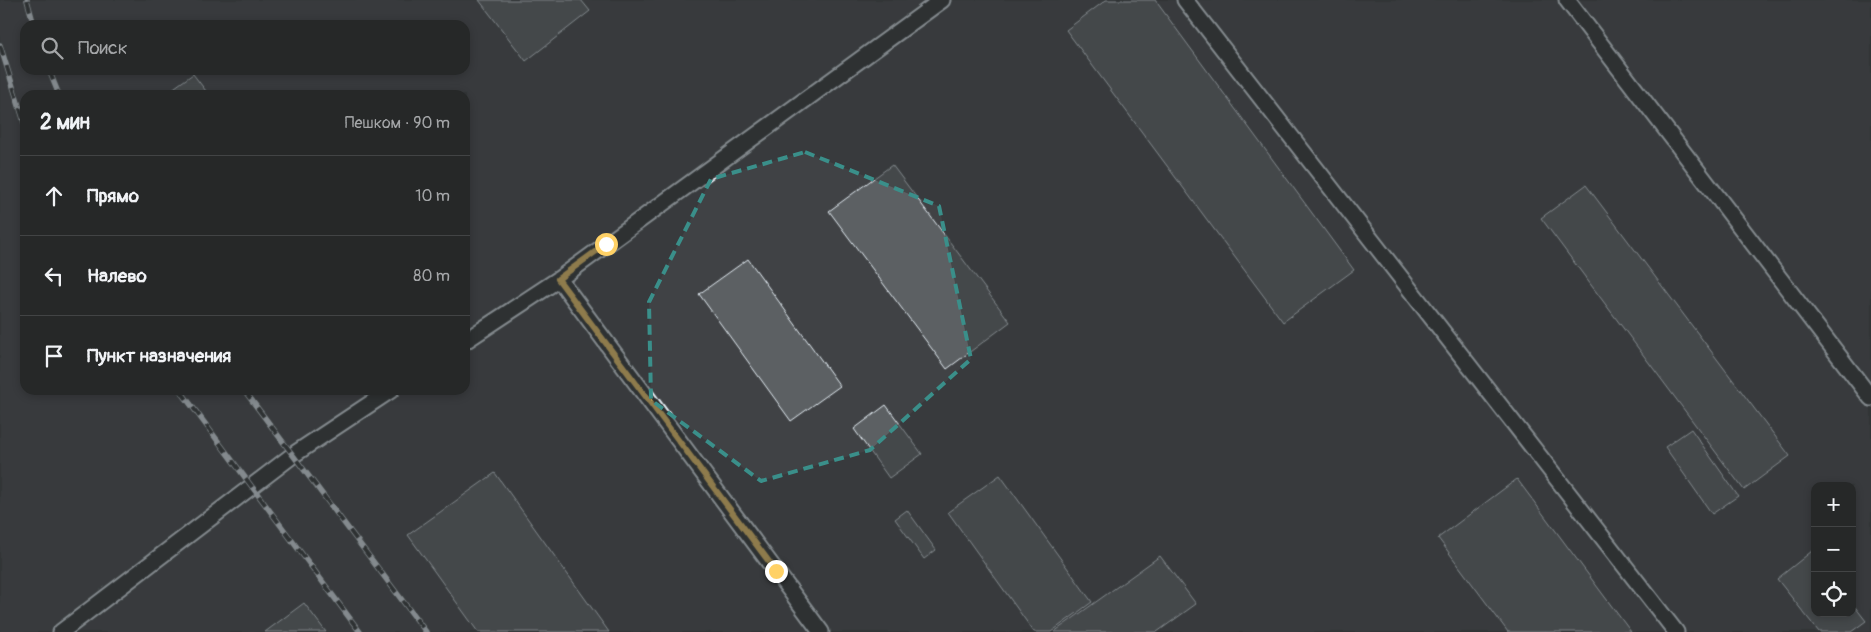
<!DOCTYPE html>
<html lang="ru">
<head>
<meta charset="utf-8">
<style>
  :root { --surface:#262828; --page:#323434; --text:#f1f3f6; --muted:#a4a6a8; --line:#424445 }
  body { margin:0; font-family:Pangolin,sans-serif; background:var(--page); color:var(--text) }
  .controls { position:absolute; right:15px; bottom:15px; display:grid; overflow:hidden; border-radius:10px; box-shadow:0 2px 8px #0003 }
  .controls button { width:45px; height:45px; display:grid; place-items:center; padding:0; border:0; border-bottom:1px solid var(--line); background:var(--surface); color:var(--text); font:25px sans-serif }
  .stop { position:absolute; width:15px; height:15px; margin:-11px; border:4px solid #ffd166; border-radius:50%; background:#fff }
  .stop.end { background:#ffd166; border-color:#fff; box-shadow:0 1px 5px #0008 }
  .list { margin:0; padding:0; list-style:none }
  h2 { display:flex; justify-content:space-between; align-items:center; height:65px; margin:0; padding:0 20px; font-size:21px }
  h2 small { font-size:16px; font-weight:400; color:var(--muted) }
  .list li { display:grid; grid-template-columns:32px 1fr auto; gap:15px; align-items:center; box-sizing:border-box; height:80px; padding:0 20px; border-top:1px solid var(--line) }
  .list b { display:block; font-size:19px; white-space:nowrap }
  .list em { font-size:16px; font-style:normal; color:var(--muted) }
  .icon { flex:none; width:28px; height:28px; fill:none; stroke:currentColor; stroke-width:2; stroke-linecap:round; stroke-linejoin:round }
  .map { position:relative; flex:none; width:1871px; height:632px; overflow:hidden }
  .search { position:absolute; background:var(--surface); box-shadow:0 2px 8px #0003; left:20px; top:20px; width:450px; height:55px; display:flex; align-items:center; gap:12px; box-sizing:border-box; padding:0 18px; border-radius:15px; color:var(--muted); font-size:19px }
  .panel { position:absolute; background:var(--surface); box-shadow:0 2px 8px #0003; left:20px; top:90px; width:450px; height:305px; border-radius:15px }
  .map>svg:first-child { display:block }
  .built { fill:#3f4244; fill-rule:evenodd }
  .building { fill:#5c6063; stroke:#e8f1f8 }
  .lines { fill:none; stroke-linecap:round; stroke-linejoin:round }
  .lane-casing { stroke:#e8f1f8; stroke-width:19 }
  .lane { stroke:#2a2d2e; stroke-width:15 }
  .rail-casing { stroke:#e8f1f8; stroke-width:5.5 }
  .rail { stroke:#2a2d2e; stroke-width:4; stroke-dasharray:11; stroke-linecap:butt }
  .route { stroke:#ffd166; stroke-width:6 }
  .marked { fill:none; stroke:#3a8f8a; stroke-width:4; stroke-dasharray:10 6; stroke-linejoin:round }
</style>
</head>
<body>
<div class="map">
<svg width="1871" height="632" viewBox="0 0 1871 632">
  <rect width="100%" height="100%" fill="#323536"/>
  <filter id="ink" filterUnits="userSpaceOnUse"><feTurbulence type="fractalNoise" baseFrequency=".02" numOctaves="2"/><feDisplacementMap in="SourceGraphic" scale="10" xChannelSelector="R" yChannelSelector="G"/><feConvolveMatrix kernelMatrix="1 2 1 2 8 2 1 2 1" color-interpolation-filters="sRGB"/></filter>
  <g filter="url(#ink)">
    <path class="built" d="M0 0H1871V632H0ZM25 25H465V70H25ZM25 95H465V390H25ZM1815 486H1852V613H1815Z"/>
    <path class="building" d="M479 0H581L590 11 526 61Z
      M1106 0H1155L1354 270 1283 322 1066 30Z
      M193 74 209 95H164Z
      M892 165 1010 322 947 369 829 211Z
      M1586 185 1790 456 1744 490 1541 218Z
      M748 259 840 386 791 421 699 294Z
      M886 405 922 454 889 478 854 429Z
      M1691 429 1738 496 1712 514 1665 447Z
      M495 473 609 632H478L408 535Z
      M1000 475 1092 602 1051 632H1034L948 512Z
      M1517 479 1631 632H1508L1438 538Z
      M907 510 936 550 924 559 895 519Z
      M1812 551 1815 554V613H1852V603L1866 621 1851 632H1819L1777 579Z
      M1160 556 1196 604 1157 632H1054Z
      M304 603 326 632H265Z"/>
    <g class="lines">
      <g class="lane-casing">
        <path id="lane" d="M1185 0 1676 632
          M1567 0 1871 398
          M559 279 821 632
          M465 341 559 279 942 0
          M61 632 293 455 391 390"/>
      </g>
      <use href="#lane" class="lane"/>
      <g class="rail-casing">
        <path id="rail" d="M27 0 34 25
          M0 45 25 125
          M49 70 59 95
          M180 390 360 632
          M244 390 426 632"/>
      </g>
      <use href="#rail" class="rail"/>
    </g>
  </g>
  <g class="lines" filter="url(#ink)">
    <path class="route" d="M606 244 558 279 776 571"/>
  </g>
  <path d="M0 0H1871V632H0ZM805 152 939 206 971 359 870 450 761 481 651 400 649 302 711 179Z" fill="#323536" fill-opacity=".55" fill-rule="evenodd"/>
  <path class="marked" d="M805 152 939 206 971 359 870 450 761 481 651 400 649 302 711 179Z"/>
</svg>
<div class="controls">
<button>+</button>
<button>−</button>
<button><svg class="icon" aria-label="locate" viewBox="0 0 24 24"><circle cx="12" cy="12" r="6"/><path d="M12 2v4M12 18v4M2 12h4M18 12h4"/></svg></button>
</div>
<div class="stop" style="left:606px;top:244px"></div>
<div class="stop end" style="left:776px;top:571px"></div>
<div class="search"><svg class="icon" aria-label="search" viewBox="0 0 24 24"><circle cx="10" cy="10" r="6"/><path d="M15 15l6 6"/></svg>Поиск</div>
<section class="panel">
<h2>2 мин<small>Пешком · 90 m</small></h2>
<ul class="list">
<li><svg class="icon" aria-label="ahead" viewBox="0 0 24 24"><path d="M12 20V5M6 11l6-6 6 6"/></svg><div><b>Прямо</b></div><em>10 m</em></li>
<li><svg class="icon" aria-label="left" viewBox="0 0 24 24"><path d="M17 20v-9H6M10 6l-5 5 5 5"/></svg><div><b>Налево</b></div><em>80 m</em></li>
<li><svg class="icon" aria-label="arrive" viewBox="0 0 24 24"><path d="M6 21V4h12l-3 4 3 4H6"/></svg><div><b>Пункт назначения</b></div></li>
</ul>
</section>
</div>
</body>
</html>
